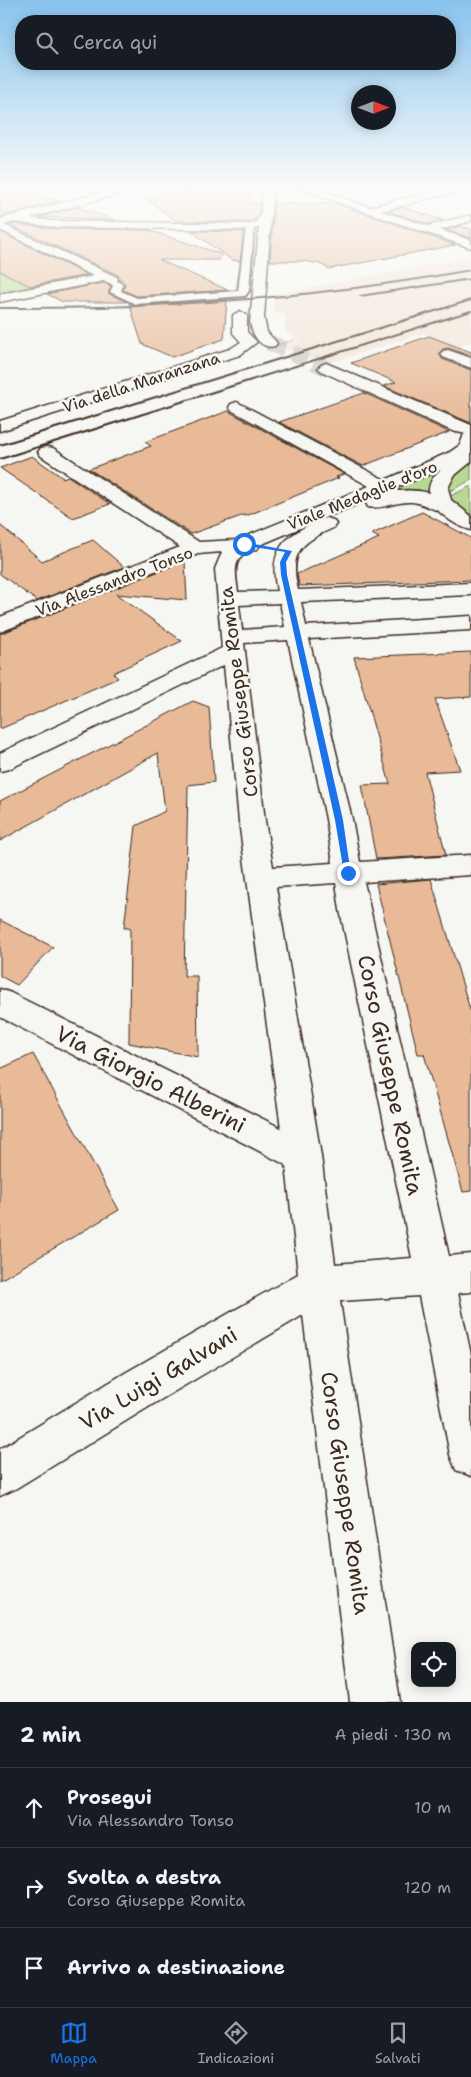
<!DOCTYPE html>
<html lang="it">
<head>
<meta charset="utf-8">
<style>
  :root { --surface:#171b24; --page:#20242c; --text:#f1f3f6; --muted:#9ea1a6; --line:#363941; --accent:#1a73e8 }
  body { margin:0; font-family:"Shantell Sans",sans-serif; background:var(--page); color:var(--text) }
  .controls { position:absolute; right:15px; bottom:15px; display:grid; overflow:hidden; border-radius:10px; box-shadow:0 2px 12px #0003 }
  .controls button { width:45px; height:45px; display:grid; place-items:center; padding:0; border:0; border-bottom:1px solid var(--line); background:var(--surface); color:var(--text); font:25px sans-serif }
  .compass { position:absolute; left:351px; top:85px; width:45px; height:45px; border-radius:50%; background:var(--surface); box-shadow:0 2px 12px #0003; rotate:90deg }
  .stop { position:absolute; width:15px; height:15px; margin:-11px; border:4px solid #1a73e8; border-radius:50%; background:#fff }
  .stop.end { background:#1a73e8; border-color:#fff; box-shadow:0 1px 5px #0008 }
  .list { margin:0; padding:0; list-style:none }
  h2 { display:flex; justify-content:space-between; align-items:center; height:65px; margin:0; padding:0 20px; font-size:21px }
  h2 small { font-size:16px; font-weight:400; color:var(--muted) }
  .list li { display:grid; grid-template-columns:32px 1fr auto; gap:15px; align-items:center; box-sizing:border-box; height:80px; padding:0 20px; border-top:1px solid var(--line) }
  .list b { display:block; font-size:19px; white-space:nowrap }
  .list p { margin:0; font-size:16px; white-space:nowrap; color:var(--muted) }
  .list em { font-size:16px; font-style:normal; color:var(--muted) }
  .icon { flex:none; width:28px; height:28px; fill:none; stroke:currentColor; stroke-width:2; stroke-linecap:round; stroke-linejoin:round }
  .map { position:relative; flex:none; width:471px; height:1702px; overflow:hidden }
  .search { position:absolute; background:var(--surface); box-shadow:0 2px 12px #0003; left:15px; right:15px; top:15px; height:55px; display:flex; align-items:center; gap:12px; box-sizing:border-box; padding:0 18px; border-radius:20px; color:var(--muted); font-size:19px }
  .sheet { height:305px; background:var(--surface) }
  nav { display:flex; justify-content:space-around; align-items:center; box-sizing:border-box; height:70px; border-top:1px solid var(--line); background:var(--surface); font-size:14px; color:var(--muted) }
  nav a { display:grid; justify-items:center; gap:2px }
  nav .on { color:var(--accent) }
  .map>svg:first-child { display:block }
  .built { fill:#f2e4d7 }
  .green { fill:#b8d993; stroke:#7a8258 }
  .building { fill:#e8ba98; stroke:#3b2a1e }
  .lines { fill:none; stroke-linecap:round; stroke-linejoin:round }
  .tertiary-tunnel { stroke:#d1cdc8; stroke-width:16; stroke-dasharray:16 8; stroke-linecap:butt }
  .service-casing { stroke:#3b2a1e; stroke-width:4 }
  .minor-casing { stroke:#3b2a1e; stroke-width:3 }
  .tertiary-casing { stroke:#3b2a1e; stroke-width:3 }
  .service { fill:#f6f6f2; fill-rule:evenodd }
  .minor { fill:#f6f6f2; fill-rule:evenodd }
  .tertiary { fill:#f6f6f2; fill-rule:evenodd }
  .rail { stroke:#3b2a1e; stroke-width:2 }
  .path-bridge { stroke:#3b2a1e; stroke-width:2; stroke-dasharray:0.5 2; stroke-linecap:butt }
  .route { fill:#1a73e8 }
  .labels { text-anchor:middle; stroke-width:5; stroke-linejoin:round; paint-order:stroke }
  .far-street-label { font-size:16px; fill:#3b2a1e; stroke:#f6f6f2 }
  .street-label { font-size:19px; fill:#3b2a1e; stroke:#f6f6f2 }
  .near-street-label { font-size:22px; fill:#3b2a1e; stroke:#f6f6f2 }
</style>
</head>
<body>
<div class="map">
<svg width="471" height="1702" viewBox="0 0 471 1702">
  <rect width="100%" height="100%" fill="#f6f6f2"/>
  <filter id="ink" filterUnits="userSpaceOnUse"><feTurbulence type="fractalNoise" baseFrequency=".02" numOctaves="2"/><feDisplacementMap in="SourceGraphic" scale="10" xChannelSelector="R" yChannelSelector="G"/><feConvolveMatrix kernelMatrix="1 2 1 2 8 2 1 2 1" color-interpolation-filters="sRGB"/></filter>
  <g filter="url(#ink)">
    <path class="built" d="M471 257V342L459 346 423 333 323 365 282 347 300 341 288 333 285 328V314L273 313 275 294Z"/>
    <path class="green" d="M35 254 89 276 0 293V262Z
      M471 453V480L441 496V485Z
      M440 468C432 475 427 483 430 494L404 493 396 487Z
      M471 486V518L446 498Z"/>
    <path class="building" d="M0 187H11L59 201 0 217Z
      M193 187H253L250 203H260L259 214 255 220 250 222 177 221 142 196 192 190Z
      M274 203 337 204 455 245 329 269 320 264 304 261H270Z
      M77 207 116 220 40 217Z
      M403 207 439 219H438L442 220 428 224 388 211Z
      M15 224 54 229 148 230 221 254 220 260H159L228 290 137 296 123 290 125 284 118 275 10 225Z
      M460 226 471 229V238L446 230Z
      M191 231 244 232 240 261 232 260Z
      M0 232 87 275 30 286 0 271Z
      M104 283 111 286 109 294 127 302H63L47 294Z
      M227 299 224 339 172 357 142 344 129 303 136 306Z
      M429 336 471 352V356L448 348 443 349 439 353 442 359 471 370V423L384 386 396 382 351 363Z
      M364 393 449 432 363 466 279 422Z
      M228 411 344 474 336 477 339 478 246 516 244 515 191 534 89 469 151 446 145 442Z
      M32 456 63 478 68 476 110 504 73 518 0 468Z
      M422 512 471 538V580L299 586 297 574 379 538 372 534Z
      M0 525 42 561 93 540 124 567 37 601 0 574Z
      M185 561 187 600 116 594 182 641 113 673 118 678 0 729V634Z
      M471 652V697L435 699 460 770 425 772 446 855 376 859 362 785 390 784 354 657Z
      M193 701 209 707 214 782 188 785 184 976H197L198 1057 129 1043 130 928H124L136 826 165 811 158 753 0 841V801Z
      M431 879 471 1013V1191L463 1192 424 1054H418L376 884Z
      M0 920 53 947 17 985 0 976Z
      M33 1054 119 1210 0 1280V1069Z"/>
    <g class="lines">
      <path class="tertiary-tunnel" d="M270 343 326 368"/>
      <g class="service-casing">
        <path id="service" d="M250 224 254 227 249 291 245 296 136 304 110 292 113 286 107 280 112 277 123 285 121 291 137 298 238 291 246 227Z"/>
      </g>
      <g class="minor-casing">
        <path id="minor" d="M293 187H309L370 207 448 187H466L465 189 381 211 428 226 471 215V221L440 230 471 240V248Z
          M265 212 271 215 264 227 250 230 54 227 14 222 8 219 14 216 54 221 250 224 256 222 261 213Z
          M0 223 117 277 118 280 112 284 104 281 0 302V294L93 276 0 230Z
          M240 311 247 315V332L257 342 240 355 0 431V421L230 349 241 342 233 333V315Z
          M448 350 471 358V368L443 357 441 354 443 351Z
          M237 402 385 480 450 452 460 445 464 434 471 433V454L469 455 455 464 395 488 398 491C414 489 444 492 454 507L452 511C437 515 425 502 411 502 396 501 382 510 368 507L366 503 368 500 319 520 326 518 333 520 336 524 333 528C300 543 289 553 298 590L471 583V595L301 602 306 626 471 616V630L309 639 352 819 360 862 471 855V875L364 882 449 1256 471 1254V1292L458 1293 471 1355V1476L456 1470 450 1455 419 1296 340 1301 400 1702H350L303 1315 155 1403 15 1489 0 1496V1449L125 1373 298 1274 286 1165 0 1017V989L11 993 281 1128 239 821 224 665 9 769 0 771V753L222 648 215 569 222 552 198 554 0 632V617L180 547 41 456 38 452 41 448 47 447 53 448 199 542 237 540 369 486 231 410 229 407 231 404ZM319 520C283 537 268 550 277 591L238 592C235 570 231 556 257 549L260 545ZM280 603 285 627 242 630 239 605ZM288 640 326 819 333 863 273 867 265 821 244 643ZM336 883 340 910 412 1258 335 1264 321 1156 276 887Z"/>
      </g>
      <g class="tertiary-casing">
        <path id="tertiary" d="M121 187H139L138 189 0 226V219Z
          M263 187H273L264 318 267 332 277 343 275 346C261 350 252 335 250 322Z
          M326 363 471 425V435L452 431 321 371 318 368 321 365Z
          M471 446V462L454 476 448 488 451 500 471 516V530C455 526 427 508 429 489 430 476 444 467 453 459 459 454 463 448 471 446Z"/>
      </g>
      <use href="#service" class="service"/>
      <use href="#minor" class="minor"/>
      <use href="#tertiary" class="tertiary"/>
      <path class="rail" d="M360 296 471 279
        M0 308C160 309 314 299 471 270
        M0 445 471 300
        M0 459 471 311"/>
      <path class="path-bridge" d="M266 349 295 340"/>
    </g>
  </g>
  <linearGradient id="sky" x2="0" y2="1"><stop stop-color="#87c3ee"/><stop offset="0.44" stop-color="#fbfbf9"/><stop offset="1" stop-color="#fbfbf9" stop-opacity="0"/></linearGradient>
  <rect width="471" height="426" fill="url(#sky)"/>
  <path class="route" d="M244 542 292 551 286 562 287 575 343 820 351 875H345L344 873 335 820 281 575 280 562 285 552 242 545Z"/>
  <g class="labels">
    <g class="far-street-label">
      <text transform="translate(141 382) rotate(-18)" y="6">Via della Maranzana</text>
      <text transform="translate(362 495) rotate(-22)" y="6">Viale Medaglie d'oro</text>
      <text transform="translate(114 581) rotate(-21)" y="6">Via Alessandro Tonso</text>
    </g>
    <g class="street-label">
      <text transform="translate(238 692) rotate(-97)" y="7">Corso Giuseppe Romita</text>
    </g>
    <g class="near-street-label">
      <text transform="translate(391 1075) rotate(78)" y="8">Corso Giuseppe Romita</text>
      <text transform="translate(151 1079) rotate(27)" y="8">Via Giorgio Alberini</text>
      <text transform="translate(158 1378) rotate(-31)" y="8">Via Luigi Galvani</text>
      <text transform="translate(346 1493) rotate(82)" y="8">Corso Giuseppe Romita</text>
    </g>
  </g>
</svg>
<div class="controls">
<button><svg class="icon" aria-label="locate" viewBox="0 0 24 24"><circle cx="12" cy="12" r="6"/><path d="M12 2v4M12 18v4M2 12h4M18 12h4"/></svg></button>
</div>
<svg class="compass" viewBox="-18 -18 36 36"><path d="M0-13l5 13h-10z" fill="#e53935"/><path d="M0 13l5-13h-10z" fill="#9ea1a6"/></svg>
<div class="stop" style="left:244px;top:544px"></div>
<div class="stop end" style="left:348px;top:873px"></div>
<div class="search"><svg class="icon" aria-label="search" viewBox="0 0 24 24"><circle cx="10" cy="10" r="6"/><path d="M15 15l6 6"/></svg>Cerca qui</div>
</div>
<section class="sheet">
<h2>2 min<small>A piedi · 130 m</small></h2>
<ul class="list">
<li><svg class="icon" aria-label="ahead" viewBox="0 0 24 24"><path d="M12 20V5M6 11l6-6 6 6"/></svg><div><b>Prosegui</b><p>Via Alessandro Tonso</p></div><em>10 m</em></li>
<li><svg class="icon" aria-label="right" viewBox="0 0 24 24"><path d="M7 20v-9h11M14 6l5 5-5 5"/></svg><div><b>Svolta a destra</b><p>Corso Giuseppe Romita</p></div><em>120 m</em></li>
<li><svg class="icon" aria-label="arrive" viewBox="0 0 24 24"><path d="M6 21V4h12l-3 4 3 4H6"/></svg><div><b>Arrivo a destinazione</b></div></li>
</ul>
</section>
<nav>
<a class="on"><svg class="icon" aria-label="map" viewBox="0 0 24 24"><path d="M3 6l6-2 6 2 6-2v14l-6 2-6-2-6 2zM9 4v14M15 6v14"/></svg>Mappa</a>
<a><svg class="icon" aria-label="directions" viewBox="0 0 24 24"><path d="M12 3l9 9-9 9-9-9zM9 14v-3h6M13 9l2 2-2 2"/></svg>Indicazioni</a>
<a><svg class="icon" aria-label="saved" viewBox="0 0 24 24"><path d="M7 4h10v16l-5-4-5 4z"/></svg>Salvati</a>
</nav>
</body>
</html>
